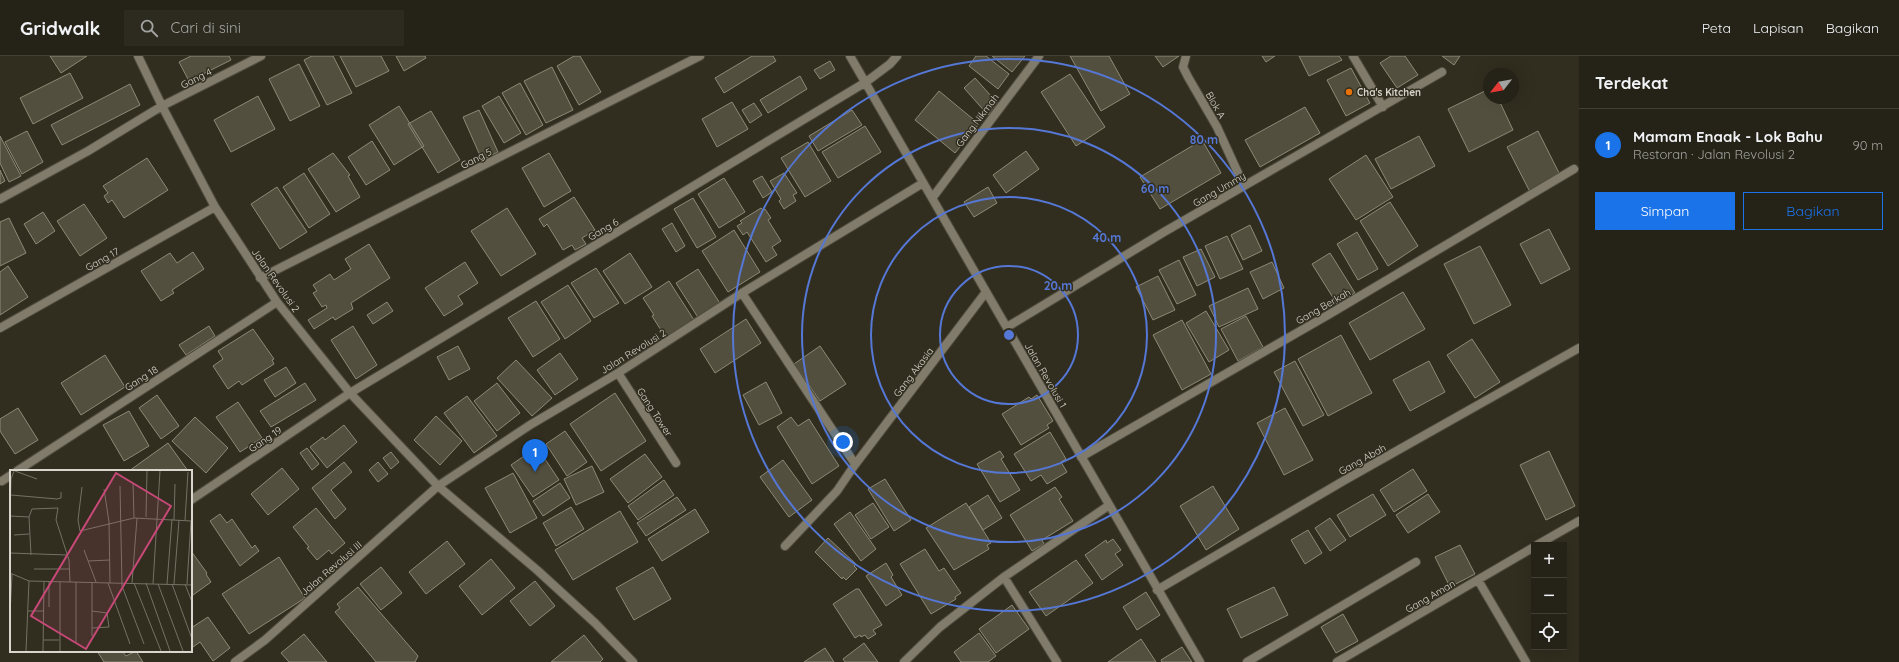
<!DOCTYPE html>
<html lang="id">
<head>
<meta charset="utf-8">
<style>
  :root { --surface:#252217; --page:#2d2a20; --text:#f1f3f6; --muted:#a3a4a1; --line:#423f36; --accent:#1a73e8 }
  body { margin:0; font-family:Quicksand,sans-serif; background:var(--page); color:var(--text) }
  .controls { position:absolute; right:12px; bottom:12px; display:grid; overflow:hidden; border-radius:0px; box-shadow:0 4px 16px #0002 }
  .controls button { width:36px; height:36px; display:grid; place-items:center; padding:0; border:0; border-bottom:1px solid var(--line); background:var(--surface); color:var(--text); font:20px sans-serif }
  .compass { position:absolute; left:1483px; top:12px; width:36px; height:36px; border-radius:50%; background:var(--surface); box-shadow:0 4px 16px #0002; rotate:239deg }
  .you { position:absolute; left:843px; top:386px; width:14px; height:14px; margin:-10px; border:3px solid #fff; border-radius:50%; background:#1a73e8; box-shadow:0 0 0 6px #1a73e833 }
  .badge { display:grid; place-items:center; width:26px; height:26px; border-radius:50%; background:var(--accent); color:#fff; font-size:13px; font-weight:700 }
  .pin { position:absolute; translate:-50% -33px; filter:drop-shadow(0 1px 2px #0008) }
  .pin::after { content:''; position:absolute; top:21px; width:14px; height:12px; background:inherit; clip-path:polygon(0 0,100% 0,50% 100%) }
  .list { margin:0; padding:0; list-style:none }
  h2 { display:flex; justify-content:space-between; align-items:center; height:52px; margin:0; padding:0 16px; font-size:17px }
  h2 small { font-size:13px; font-weight:400; color:var(--muted) }
  .list li { display:grid; grid-template-columns:26px 1fr auto; gap:12px; align-items:center; box-sizing:border-box; height:72px; padding:0 16px; border-top:1px solid var(--line) }
  .list b { display:block; font-size:15px; white-space:nowrap }
  .list p { margin:0; font-size:13px; white-space:nowrap; color:var(--muted) }
  .list em { font-size:13px; font-style:normal; color:var(--muted) }
  .actions { display:flex; gap:8px; padding:12px 16px }
  .actions a { flex:1; padding:9px 0; border:1px solid var(--accent); border-radius:0px; text-align:center; font-size:14px; color:var(--accent) }
  .actions .main { background:var(--accent); color:#fff }
  .icon { flex:none; width:22px; height:22px; fill:none; stroke:currentColor; stroke-width:2; stroke-linecap:round; stroke-linejoin:round }
  .map { position:relative; flex:none; width:1579px; height:606px; overflow:hidden }
  header { display:flex; align-items:center; gap:24px; box-sizing:border-box; height:56px; padding:0 20px; background:var(--surface); border-bottom:1px solid var(--line) }
  header strong { font-size:19px }
  nav { display:flex; gap:22px; margin-inline-start:auto; font-size:14px }
  .search { width:280px; height:36px; background:var(--page); display:flex; align-items:center; gap:10px; box-sizing:border-box; padding:0 14px; border-radius:0px; color:var(--muted); font-size:15px }
  main { display:flex }
  aside { flex:1; background:var(--surface) }
  .map>svg:first-child { display:block }
  .building { fill:#534f3f; stroke:#8d8977 }
  .lines { fill:none; stroke-linecap:round; stroke-linejoin:round }
  .minor-casing { stroke:#4f4c3f; stroke-width:10 }
  .minor { stroke:#807b6a; stroke-width:8 }
  .ring { fill:none; stroke:#5577d5; stroke-width:2 }
  .food-dot { fill:#e8710a; stroke:#312e1f; stroke-width:1.5 }
  .labels { text-anchor:middle; stroke-width:3; stroke-linejoin:round; paint-order:stroke }
  .street-label { font-size:10px; fill:#d9d7cd; stroke:#312e1f }
  .poi-label { font-size:10px; font-weight:bold; fill:#d9d7cd; stroke:#312e1f; text-anchor:start }
  .inset-road { fill:none; stroke:#747265; stroke-width:1 }
  .view { fill:#c84878; fill-opacity:0.15; stroke:#c84878; stroke-width:2 }
  .inset-edge { fill:none; stroke:#d9d7cd; stroke-width:2 }
  .centre { fill:#5577d5; stroke:#312e1f; stroke-width:2 }
  .ring-label { font-size:12px; text-anchor:middle; font-weight:bold; fill:#5577d5; stroke:#312e1f; stroke-width:3; stroke-linejoin:round; paint-order:stroke }
</style>
</head>
<body>
<header>
<strong>Gridwalk</strong>
<div class="search"><svg class="icon" aria-label="search" viewBox="0 0 24 24"><circle cx="10" cy="10" r="6"/><path d="M15 15l6 6"/></svg>Cari di sini</div>
<nav><a>Peta</a><a>Lapisan</a><a>Bagikan</a></nav>
</header>
<main>
<div class="map">
<svg width="1579" height="606" viewBox="0 0 1579 606">
  <rect width="100%" height="100%" fill="#312e1f"/>
  <path class="building" d="M50 0H87L61 17Z
    M191 0H229L231 4 189 25 179 6Z
    M312 0H333L352 37 327 49 304 4Z
    M340 0H381L389 15 356 31Z
    M396 0H425L426 2 404 15Z
    M574 0H580L601 36 579 49 557 10Z
    M752 0H773L776 5 724 37 715 22Z
    M976 0H986L1009 18 998 33 969 10Z
    M992 0H1025L1012 16Z
    M1070 0H1109L1130 38 1101 55Z
    M1155 0H1179L1163 11Z
    M1262 0H1275L1266 6Z
    M1299 0H1339L1342 4 1309 20Z
    M1391 0H1405L1418 19 1397 32 1380 7Z
    M1442 0H1460L1454 9Z
    M830 5 835 14 820 23 814 14Z
    M299 8 320 50 290 65 269 23Z
    M552 11 573 54 546 67 524 25Z
    M1351 12 1370 47 1346 60 1327 24Z
    M70 17 83 42 33 68 20 42Z
    M1070 18 1105 71 1076 90 1041 36Z
    M800 20 807 33 768 57 760 44Z
    M975 22 999 49 988 59 964 32Z
    M520 27 543 69 526 79 502 37Z
    M130 28 140 49 62 89 51 69Z
    M1489 33V42H1498L1513 74 1469 96 1448 53Z
    M939 35 979 68 955 97 915 64Z
    M258 40 275 73 231 96 214 64Z
    M499 40 521 77 504 87 482 50Z
    M732 46 748 73 717 91 702 63Z
    M754 47 762 59 750 67 742 54Z
    M399 50 424 90 394 109 369 69Z
    M1305 51 1320 77 1260 111 1245 84Z
    M479 54 498 96 482 104 463 61Z
    M852 54 862 69 818 95 809 80Z
    M431 55 460 104 438 117 408 68Z
    M865 70 881 96 838 122 822 96Z
    M27 75 43 106 22 118 5 86Z
    M1538 75 1561 121 1530 136 1507 91Z
    M0 80 21 120 9 126 0 107Z
    M1419 80 1435 110 1391 133 1375 103Z
    M1202 84 1221 117 1160 153 1140 121Z
    M372 85 390 114 366 129 348 101Z
    M808 86 831 125 805 141 781 102Z
    M1026 95 1039 113 1006 137 993 119Z
    M333 97 350 119 348 120 360 141 336 156 308 113Z
    M549 97 571 135 544 151 522 112Z
    M1366 99 1393 141 1356 164 1329 123Z
    M147 102 168 134 124 162 112 144 108 147 104 140 108 137 103 130Z
    M0 114 5 125 0 128Z
    M304 117 330 158 309 172 283 131Z
    M784 117 797 137 793 139 796 145 784 153 779 145 781 143 770 125Z
    M762 120 772 136 763 142 753 125Z
    M724 122 745 156 719 172 698 138Z
    M277 131 307 176 280 193 251 148Z
    M988 131 997 147 974 161 964 146Z
    M574 141 595 174 582 182 586 188 575 194 572 189 563 194 547 168 544 171 539 163Z
    M693 142 716 181 697 192 674 153Z
    M1390 146 1418 190 1388 210 1360 165Z
    M84 148 107 182 80 200 57 165Z
    M507 152 536 198 501 220 471 175Z
    M761 152 763 154 765 153 771 162 768 164 781 185 772 191 777 199 766 206 747 176 743 179 737 170 742 167 740 165Z
    M43 156 55 175 36 188 24 168Z
    M9 162 26 197 0 210V166Z
    M672 167 685 190 676 196 662 173Z
    M1250 169 1262 195 1243 204 1231 179Z
    M1549 173 1570 213 1541 228 1520 188Z
    M734 174 760 216 728 236 702 195Z
    M1357 176 1378 213 1358 224 1337 188Z
    M1227 180 1243 213 1220 223 1205 190Z
    M369 188 390 222 351 247 353 253 335 264 333 261 314 273 308 264 327 252 326 249 322 251 313 237 317 235 313 229 330 218 334 224 351 213 345 203Z
    M1480 190 1511 249 1474 268 1444 208Z
    M1201 193 1215 221 1197 230 1183 201Z
    M193 196 204 213 172 234 174 237 161 245 141 215 170 197 177 207Z
    M630 197 652 231 625 248 603 215Z
    M1330 197 1355 237 1337 248 1312 208Z
    M1179 204 1196 239 1177 248 1159 214Z
    M465 206 478 227 458 240 463 248 444 260 425 232Z
    M1272 206 1284 232 1263 243 1250 216Z
    M8 210 28 241 0 259V216Z
    M596 212 619 247 594 262 571 227Z
    M698 213 721 249 699 263 676 227Z
    M1158 220 1175 254 1153 264 1136 231Z
    M669 225 694 264 666 282 652 260 654 259 643 242Z
    M568 229 591 265 565 283 541 246Z
    M1248 232 1258 253 1219 271 1209 250Z
    M1403 236 1425 273 1370 304 1349 267Z
    M536 245 560 283 533 301 508 262Z
    M387 246 393 255 373 268 367 259Z
    M1206 255 1229 294 1209 306 1186 267Z
    M1246 260 1263 291 1238 305 1221 273Z
    M746 263 761 287 715 317 700 293Z
    M1182 264 1211 318 1182 334 1153 279Z
    M209 270 215 280 186 299 179 289Z
    M353 270 377 309 356 323 331 284Z
    M253 273 274 303 272 304 274 308 242 329 239 325 228 333 213 310 223 303 218 295Z
    M1341 279 1372 337 1328 360 1298 303Z
    M1472 283 1500 326 1475 342 1447 299Z
    M458 290 470 313 449 324 437 301Z
    M820 290 846 328 820 345 794 308Z
    M560 297 578 323 555 339 537 314Z
    M105 299 125 331 81 359 61 327Z
    M516 304 552 342 532 360 497 322Z
    M1295 305 1324 359 1303 370 1274 316Z
    M1429 305 1445 336 1410 355 1393 324Z
    M286 311 296 327 275 341 264 324Z
    M766 326 782 357 759 369 743 339Z
    M305 327 316 344 271 371 260 355Z
    M497 327 520 357 497 375 474 345Z
    M615 337 646 385 601 415 570 368Z
    M157 339 179 370 161 383 139 352Z
    M1037 339 1053 365 1047 369 1049 372 1021 389 1002 358 1029 341 1031 343Z
    M467 340 497 380 474 397 444 357Z
    M238 346 262 382 240 396 216 361Z
    M18 352 38 384 15 398 0 375V363Z
    M1285 352 1313 404 1284 419 1257 367Z
    M129 355 149 390 124 405 103 369Z
    M436 360 462 385 440 409 414 384Z
    M195 361 228 392 206 417 172 385Z
    M791 361 798 370 809 363 839 410 812 428 777 371Z
    M344 369 357 386 327 412 310 391 323 381 325 384Z
    M565 375 587 406 567 420 546 388Z
    M1050 376 1066 403 1061 406 1067 416 1047 428 1041 419 1031 425 1014 398Z
    M168 387 188 415H129Z
    M537 391 559 424 533 441 511 409Z
    M307 392 319 408 312 414 300 397Z
    M1000 395 1004 401 1001 403 1020 434 1000 446 977 408Z
    M1549 395 1575 450 1546 464 1520 409Z
    M391 396 399 406 391 413 383 402Z
    M645 398 662 421 628 447 610 423Z
    M783 404 812 444 789 461 760 421Z
    M344 406 352 416 331 434 346 453 335 463 312 432Z
    M378 406 388 418 378 426 369 414Z
    M592 410 604 436 576 449 564 423Z
    M282 412 299 433 268 459 251 438Z
    M1413 413 1427 435 1394 456 1380 434Z
    M513 417 537 462 510 477 485 432Z
    M885 423 911 464 894 475 868 433Z
    M664 424 674 439 638 464 628 450Z
    M560 427 570 442 543 460 533 445Z
    M1213 430 1239 473 1206 494 1180 450Z
    M1055 431 1062 441 1059 443 1073 465 1042 484 1044 488 1032 495 1010 459Z
    M1373 438 1386 459 1350 481 1337 459Z
    M1428 438 1440 456 1408 477 1396 459Z
    M988 439 1002 462 983 474 969 451Z
    M677 441 686 454 646 480 637 467Z
    M873 447 889 471 871 483 855 459Z
    M966 447 991 487 987 489 989 493 954 514 926 472Z
    M571 451 584 473 556 490 543 467Z
    M316 452 345 487 332 498 329 494 317 504 307 492 309 491 293 471Z
    M695 453 709 476 662 505 648 483Z
    M620 455 638 486 573 524 555 494Z
    M850 456 876 493 861 505 834 468Z
    M220 458 227 467 232 463 252 492 255 489 259 495 240 510 210 465Z
    M1330 462 1346 484 1330 495 1315 472Z
    M1308 474 1322 497 1305 508 1291 484Z
    M828 482 856 508 854 510 857 513 846 524 843 521 842 523 815 496Z
    M1113 483 1121 494 1115 498 1123 509 1102 524 1085 499 1106 484 1107 487Z
    M447 485 465 508 426 538 409 516Z
    M1460 489 1475 518 1450 531 1435 501Z
    M925 493 939 515 944 512 961 537 955 541 956 543 931 558 900 508Z
    M191 495 207 517 206 518 211 526 193 539 191 537Z
    M279 501 305 542 249 578 222 538Z
    M491 503 515 532 482 559 459 530Z
    M1076 504 1093 527 1046 560 1029 536Z
    M886 507 893 519 891 521 902 539 886 550 866 520Z
    M381 511 402 537 381 554 360 528Z
    M653 511 671 543 634 564 616 532Z
    M535 525 555 550 530 570 510 545Z
    M358 531 418 600 415 606H376L335 556 340 552 337 548Z
    M1274 531 1288 559 1241 582 1227 553Z
    M856 533H859L882 569 873 574 876 578 868 583 865 579 861 581 860 579 855 582 833 548Z
    M1146 536 1160 559 1137 574 1123 551Z
    M1012 549 1029 573 996 597 979 573Z
    M1343 558 1358 585 1336 597 1321 571Z
    M208 561 230 592 213 605 200 586 193 591 191 589V572Z
    M979 577 996 600 988 606H961L954 596Z
    M304 578 327 606H289L281 597Z
    M584 579 603 603 600 606H551Z
    M1141 583 1156 606H1108Z
    M864 587 878 606H845L843 603Z
    M1182 591 1192 606H1162L1161 604Z
    M825 592 834 606H804Z
    M97 595H122L126 600 136 595 143 606H104Z"/>
  <g class="lines">
    <g class="minor-casing">
      <path id="minor" d="M138 0 162 50 215 151 277 246 350 337 438 430 537 514 595 567 633 606
        M850 0 1200 606
        M1186 0 1183 11 1188 21 1217 71 1244 130
        M1353 0 1383 51
        M933 141 1039 0
        M0 143 88 95 162 50 261 0
        M260 222 700 0
        M742 237 855 408
        M1007 271 1164 176 1442 16
        M0 272 215 151
        M618 317 676 407
        M1081 401 1328 259 1574 113
        M17 415 277 246
        M2 425 11 419
        M191 444 350 337 866 26 890 8 897 0
        M1537 489 1579 465
        M785 490 837 435 854 410 986 236
        M1004 521 1057 606
        M1478 524 1526 606
        M1157 534 1345 424 1579 292
        M235 606 265 584 438 430 530 369 618 317 742 237 923 127
        M904 606 940 571 1004 521 1108 450
        M1247 606 1416 506
        M1337 606 1534 491"/>
    </g>
    <use href="#minor" class="minor"/>
  </g>
  <g class="ring">
    <circle cx="1009" cy="279" r="69"/>
    <circle cx="1009" cy="279" r="138"/>
    <circle cx="1009" cy="279" r="207"/>
    <circle cx="1009" cy="279" r="276"/>
  </g>
  <circle class="food-dot" cx="1349" cy="36" r="4"/>
  <g class="labels">
    <g class="street-label">
      <text transform="translate(196 22) rotate(-27)" y="4">Gang 4</text>
      <text transform="translate(1216 49) rotate(60)" y="4">Blok A</text>
      <text transform="translate(977 64) rotate(-53)" y="4">Gang Nikmah</text>
      <text transform="translate(476 102) rotate(-27)" y="4">Gang 5</text>
      <text transform="translate(1219 133) rotate(-30)" y="4">Gang Ummy</text>
      <text transform="translate(603 173) rotate(-31)" y="4">Gang 6</text>
      <text transform="translate(102 203) rotate(-29)" y="4">Gang 17</text>
      <text transform="translate(276 224) rotate(55)" y="4">Jalan Revolusi 2</text>
      <text transform="translate(1323 250) rotate(-30)" y="4">Gang Berkah</text>
      <text transform="translate(633 295) rotate(-32)" y="4">Jalan Revolusi 2</text>
      <text transform="translate(913 316) rotate(-53)" y="4">Gang Akasia</text>
      <text transform="translate(1046 319) rotate(60)" y="4">Jalan Revolusi 1</text>
      <text transform="translate(141 322) rotate(-33)" y="4">Gang 18</text>
      <text transform="translate(655 356) rotate(57)" y="4">Gang Tower</text>
      <text transform="translate(265 383) rotate(-34)" y="4">Gang 19</text>
      <text transform="translate(1362 403) rotate(-29)" y="4">Gang Abah</text>
      <text transform="translate(331 512) rotate(-41)" y="4">Jalan Revolusi III</text>
      <text transform="translate(1430 540) rotate(-30)" y="4">Gang Aman</text>
    </g>
    <g class="poi-label">
      <text x="1357" y="40">Cha's Kitchen</text>
    </g>
  </g>
  <g transform="translate(10 414)">
    <rect width="182" height="182" fill="#312e1f"/>
    <path class="inset-road" d="M5 1 27 9M123 13 124 48M110 16 112 116 134 174M72 17 68 50 70 61 124 48 182 51M94 19 99 52 100 113M1 25 47 29 51 28V22M0 46 19 47 22 39 48 38 46 50 59 90 60 112M19 47 21 85M136 47 137 1M0 49 1 9 4 1M164 50 165 14M175 50 178 2M4 65 19 64M74 80 86 112M0 83 57 85M78 91 100 90M24 99H60M0 103 19 111 182 115M98 113 120 174M122 113 127 48M124 113 151 181M136 113 160 181M143 114 150 1M148 114 173 181M157 114 162 49M162 114 182 169M164 114 169 50M175 114 182 132M177 114 181 51M39 137V112M18 141H34M0 145 2 104M82 158 99 157 97 143 82 141M82 166V112M33 170H49M66 172V112M16 181 19 111M33 181 34 112M50 181V112"/>
    <path class="view" d="M106 3 161 36 76 179 21 146Z"/>
    <rect width="182" height="182" class="inset-edge"/>
  </g>
  <circle cx="1009" cy="279" r="6" class="centre"/>
  <g class="ring-label">
    <text x="1204" y="88">80 m</text>
    <text x="1155" y="137">60 m</text>
    <text x="1107" y="186">40 m</text>
    <text x="1058" y="234">20 m</text>
  </g>
</svg>
<div class="controls">
<button>+</button>
<button>−</button>
<button><svg class="icon" aria-label="locate" viewBox="0 0 24 24"><circle cx="12" cy="12" r="6"/><path d="M12 2v4M12 18v4M2 12h4M18 12h4"/></svg></button>
</div>
<svg class="compass" viewBox="-18 -18 36 36"><path d="M0-13l5 13h-10z" fill="#e53935"/><path d="M0 13l5-13h-10z" fill="#a3a4a1"/></svg>
<div class="you"></div>
<div class="pin badge" style="left:535px;top:416px">1</div>
</div>
<aside>
<h2>Terdekat<small></small></h2>
<ul class="list">
<li><span class="badge">1</span><div><b>Mamam Enaak - Lok Bahu</b><p>Restoran · Jalan Revolusi 2</p></div><em>90 m</em></li>
</ul>
<div class="actions"><a class="main">Simpan</a><a>Bagikan</a></div>
</aside>
</main>
</body>
</html>
